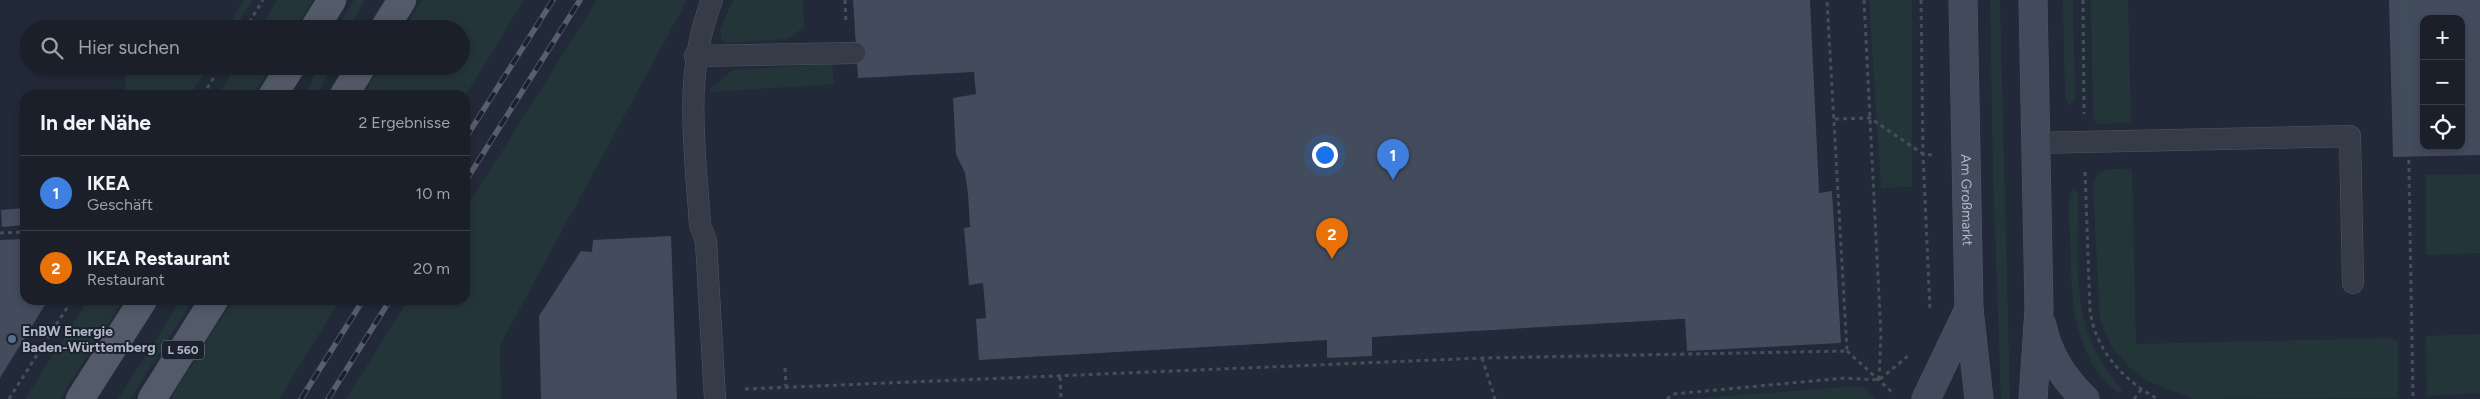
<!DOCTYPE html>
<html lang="de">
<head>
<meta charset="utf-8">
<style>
  :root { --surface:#1a1f2a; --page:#232732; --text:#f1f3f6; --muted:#9fa2a8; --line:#383d47; --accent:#86a8f3 }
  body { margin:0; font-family:Figtree,sans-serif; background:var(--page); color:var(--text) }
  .controls { position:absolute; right:15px; top:15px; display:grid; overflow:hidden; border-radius:10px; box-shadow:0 2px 8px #0003 }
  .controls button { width:45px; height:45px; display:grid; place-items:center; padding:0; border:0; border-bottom:1px solid var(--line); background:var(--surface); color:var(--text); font:25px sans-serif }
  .you { position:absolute; left:1324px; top:154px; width:18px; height:18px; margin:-12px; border:4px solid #fff; border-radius:50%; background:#1a73e8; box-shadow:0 0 0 8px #1a73e833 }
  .badge { display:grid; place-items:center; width:32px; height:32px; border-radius:50%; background:var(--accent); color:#fff; font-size:16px; font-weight:700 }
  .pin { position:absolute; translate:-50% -41px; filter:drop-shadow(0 1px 2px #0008) }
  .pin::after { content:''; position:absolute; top:26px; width:18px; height:15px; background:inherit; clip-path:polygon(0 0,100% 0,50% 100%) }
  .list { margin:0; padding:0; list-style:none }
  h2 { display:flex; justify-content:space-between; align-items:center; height:65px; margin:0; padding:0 20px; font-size:21px }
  h2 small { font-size:16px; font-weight:400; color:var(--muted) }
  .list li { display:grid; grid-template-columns:32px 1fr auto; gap:15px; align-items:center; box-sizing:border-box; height:75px; padding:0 20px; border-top:1px solid var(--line) }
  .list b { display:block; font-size:19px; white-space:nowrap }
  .list p { margin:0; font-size:16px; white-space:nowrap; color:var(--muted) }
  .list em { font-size:16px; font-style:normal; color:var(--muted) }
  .icon { flex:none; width:28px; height:28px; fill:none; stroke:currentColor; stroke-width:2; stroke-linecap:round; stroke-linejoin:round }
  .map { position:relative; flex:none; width:2480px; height:399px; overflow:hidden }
  .search { position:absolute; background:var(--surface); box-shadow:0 2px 8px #0003; left:20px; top:20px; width:450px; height:55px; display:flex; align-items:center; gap:12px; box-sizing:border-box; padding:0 18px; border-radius:28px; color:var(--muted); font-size:19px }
  .panel { position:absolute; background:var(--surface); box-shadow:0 2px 8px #0003; left:20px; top:90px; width:450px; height:215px; border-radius:15px }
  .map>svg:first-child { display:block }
  .green { fill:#243539 }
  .building { fill:#434c5d; fill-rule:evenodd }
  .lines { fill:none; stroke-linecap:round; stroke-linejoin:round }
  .lane-casing { stroke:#505663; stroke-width:22 }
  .secondary-casing { stroke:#505663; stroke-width:29 }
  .primary-casing { stroke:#3f4552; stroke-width:29 }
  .path { stroke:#415256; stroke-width:3; stroke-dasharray:4 4; stroke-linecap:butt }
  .lane { stroke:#353c48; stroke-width:21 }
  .secondary { stroke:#434a5b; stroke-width:28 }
  .primary { stroke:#535a69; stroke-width:28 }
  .rail-casing { stroke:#575f6f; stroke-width:5.5 }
  .rail { stroke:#1b212d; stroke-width:4; stroke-dasharray:11; stroke-linecap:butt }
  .service-dot { fill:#5c6f8a; stroke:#1b212d; stroke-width:2 }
  .labels { text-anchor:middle; stroke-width:4; stroke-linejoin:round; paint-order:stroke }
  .shield { fill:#1b212d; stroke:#838997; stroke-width:1 }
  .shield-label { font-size:12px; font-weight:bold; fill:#b0b6c5 }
  .street-label { font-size:14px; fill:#b0b6c5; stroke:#1b212d }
  .poi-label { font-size:14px; font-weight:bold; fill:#b0b6c5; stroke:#1b212d; text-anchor:start }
</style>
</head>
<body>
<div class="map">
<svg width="2480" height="399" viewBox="0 0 2480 399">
  <rect width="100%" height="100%" fill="#222938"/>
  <path class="green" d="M244 0H253L234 29H226Z
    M277 0H313L295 29H260Z
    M354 0H365L349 29H336Z
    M422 0H524L465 96 363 95 381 66H461V29H404Z
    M597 0H687L500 345 501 399H346L408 300H465V210Z
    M733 0H803L804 27 787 39 727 43 722 40 720 30Z
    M1869 0H1912V187L1881 188Z
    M1990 0H2000L2010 399H2001L1993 174Z
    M2063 0H2073L2075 99 2070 105 2065 98Z
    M2091 0H2128L2131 123 2098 124 2093 118Z
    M832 64 834 84 710 92V89L733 70Z
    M125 66H209L190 95H126Z
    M236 66H271L253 95H218Z
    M318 66H331L318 95H306Z
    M2132 169 2136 344 2391 338 2398 341V398L2194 399 2147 381 2128 366 2111 346 2100 319 2093 188C2096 164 2113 170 2132 169Z
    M2480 174V253L2426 255V175Z
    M2074 187 2078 192C2079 267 2067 329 2122 389L2121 392 2118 393C2069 353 2072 294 2070 236 2070 222 2065 200 2074 187Z
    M88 300H123L60 399H25Z
    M181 300H193L130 399H118Z
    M233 300H340L279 399H170Z
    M2480 334V393L2427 396 2426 336Z
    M1861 386 1875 399H1683Z"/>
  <path class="building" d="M853 0H1810L1819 193 1832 191 1841 343 1687 351 1685 319H1680L1372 337V356L1327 358V340L979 360 976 319 986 318 983 283 969 285 964 228 970 227 968 194 965 173 956 154 953 98 976 94 974 72 858 78Z
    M2389 0H2480V155L2393 157ZM2424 19H2461V146H2424Z
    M25 208V225L2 227 1 210Z
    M671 236 677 399H541L539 316 581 251 592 252 593 240Z
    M25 239V300H48L0 378V240Z"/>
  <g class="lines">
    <g class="lane-casing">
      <path id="lane" d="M712 0C683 74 695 148 700 225L706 241 715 399
        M695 56 855 53
        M2036 143 2350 136 2353 283"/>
    </g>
    <g class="secondary-casing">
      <g id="secondary">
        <path id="s1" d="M1963 0 1969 309 1979 399"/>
        <path d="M2042 325C2048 355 2063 378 2085 399"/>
        <path d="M1926 399 1969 309"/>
        <path d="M2033 399 2039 309 2033 0"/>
      </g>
    </g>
    <g class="primary-casing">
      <path id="primary" d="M314 29 332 0
        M384 29 402 0
        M273 95 291 66
        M344 95 362 66
        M80 399 143 300
        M152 399 214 300"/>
    </g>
    <path class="path" d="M845 0 846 24
      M1864 0 1881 336 1879 379
      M1921 0 1923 154 1930 310
      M2083 0 2084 114
      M2406 0 2413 399
      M245 29 263 0
      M203 95 221 66
      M1835 119 1870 118 1923 154 1933 155
      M2085 172 2090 310C2095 350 2124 381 2158 399
      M0 233 25 232
      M1847 351 1894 394
      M1482 358 1495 399
      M785 368 786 387
      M1060 377 1061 399
      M745 389 1482 358 1847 351 1827 0
      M9 399 72 300
      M1667 399 1673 394 1845 378 1879 380 1908 356
      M2134 399 2141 390"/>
    <use href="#lane" class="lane"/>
    <use href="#secondary" class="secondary"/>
    <use href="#primary" class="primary"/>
    <g class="rail-casing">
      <path id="rail" d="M465 139 553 0
        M465 182 580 0
        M301 399 363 300
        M328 399 390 300"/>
    </g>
    <use href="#rail" class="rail"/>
  </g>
  <circle class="service-dot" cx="12" cy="339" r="5"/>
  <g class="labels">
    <rect class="shield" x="162" y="340.5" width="42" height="19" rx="4"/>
    <g class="shield-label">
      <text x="183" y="354">L 560</text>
    </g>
    <g class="street-label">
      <text dy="5" stroke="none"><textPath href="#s1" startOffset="200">Am Großmarkt</textPath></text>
    </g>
    <g class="poi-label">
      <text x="22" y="336">EnBW Energie<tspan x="22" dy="16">Baden-Württemberg</tspan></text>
    </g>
  </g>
</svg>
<div class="controls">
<button>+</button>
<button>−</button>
<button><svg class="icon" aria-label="locate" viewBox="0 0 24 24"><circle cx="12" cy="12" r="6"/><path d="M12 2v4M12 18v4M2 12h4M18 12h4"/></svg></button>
</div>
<div class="you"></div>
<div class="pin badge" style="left:1393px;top:180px;background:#3f7fe0">1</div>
<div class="pin badge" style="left:1332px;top:259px;background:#e8710a">2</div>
<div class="search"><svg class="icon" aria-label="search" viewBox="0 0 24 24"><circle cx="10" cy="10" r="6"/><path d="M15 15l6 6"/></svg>Hier suchen</div>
<section class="panel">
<h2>In der Nähe<small>2 Ergebnisse</small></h2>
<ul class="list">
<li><span class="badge" style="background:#3f7fe0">1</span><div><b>IKEA</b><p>Geschäft</p></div><em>10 m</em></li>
<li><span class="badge" style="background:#e8710a">2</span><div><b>IKEA Restaurant</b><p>Restaurant</p></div><em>20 m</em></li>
</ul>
</section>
</div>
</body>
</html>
